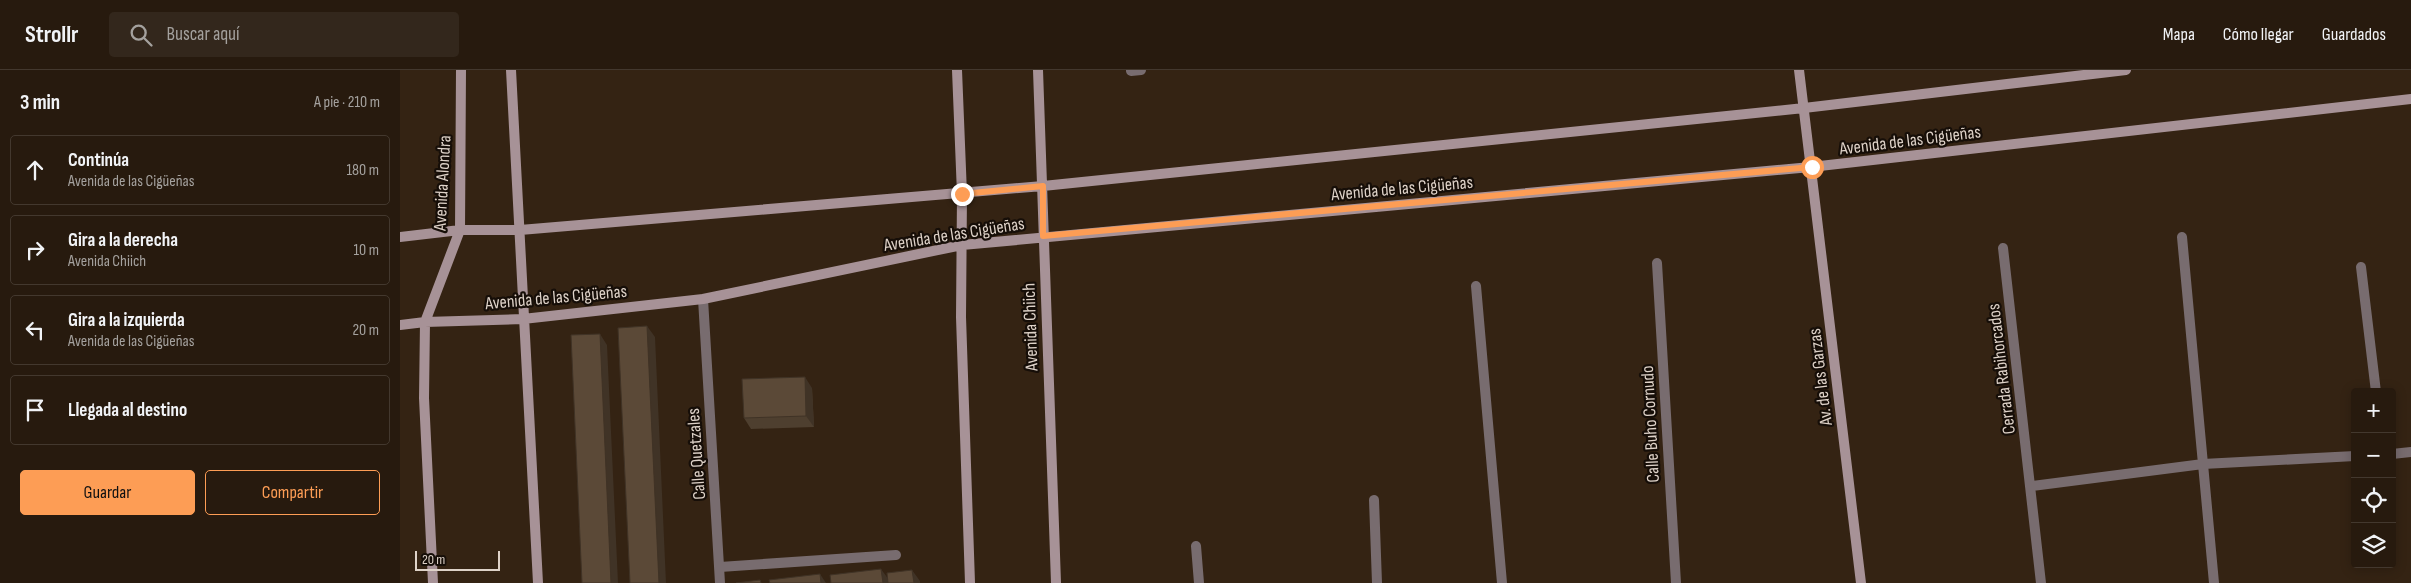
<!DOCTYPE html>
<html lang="es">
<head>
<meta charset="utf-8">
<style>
  :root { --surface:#271a0e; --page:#33271c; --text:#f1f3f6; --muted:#a4a19e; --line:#43382e; --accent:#fd9d55 }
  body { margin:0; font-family:"Sofia Sans Condensed",sans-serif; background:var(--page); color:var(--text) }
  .controls { position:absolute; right:15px; bottom:15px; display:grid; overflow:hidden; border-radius:5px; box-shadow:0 2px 12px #0003 }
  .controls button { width:45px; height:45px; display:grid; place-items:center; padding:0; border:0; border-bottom:1px solid var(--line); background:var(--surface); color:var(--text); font:25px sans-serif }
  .scale { position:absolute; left:15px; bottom:12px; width:85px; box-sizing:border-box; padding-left:5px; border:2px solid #ded2c8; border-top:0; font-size:14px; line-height:18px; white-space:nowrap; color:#ded2c8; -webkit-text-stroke:4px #160e08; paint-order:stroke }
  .stop { position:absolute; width:15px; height:15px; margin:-11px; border:4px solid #fd9d55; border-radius:50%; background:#fff }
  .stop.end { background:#fd9d55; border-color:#fff; box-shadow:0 1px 5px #0008 }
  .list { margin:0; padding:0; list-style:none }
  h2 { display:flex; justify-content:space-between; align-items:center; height:65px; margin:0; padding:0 20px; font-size:21px }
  h2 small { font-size:16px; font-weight:400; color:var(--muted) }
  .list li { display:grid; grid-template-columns:32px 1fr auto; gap:15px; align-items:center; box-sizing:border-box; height:70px; margin:0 10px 10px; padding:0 10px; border:1px solid var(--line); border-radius:5px }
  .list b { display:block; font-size:19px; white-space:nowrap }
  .list p { margin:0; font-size:16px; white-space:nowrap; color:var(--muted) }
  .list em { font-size:16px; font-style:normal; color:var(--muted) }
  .actions { display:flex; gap:10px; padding:15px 20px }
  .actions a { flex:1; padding:11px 0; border:1px solid var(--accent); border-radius:5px; text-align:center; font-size:18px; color:var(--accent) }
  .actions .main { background:var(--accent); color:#111 }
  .icon { flex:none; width:28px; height:28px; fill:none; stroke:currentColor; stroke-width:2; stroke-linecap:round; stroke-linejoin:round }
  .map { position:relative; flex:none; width:2011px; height:513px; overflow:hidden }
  header { display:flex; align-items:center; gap:30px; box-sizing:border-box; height:70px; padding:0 25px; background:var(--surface); border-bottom:1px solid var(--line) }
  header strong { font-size:24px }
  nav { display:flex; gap:28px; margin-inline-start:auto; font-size:18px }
  .search { width:350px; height:45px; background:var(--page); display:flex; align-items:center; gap:12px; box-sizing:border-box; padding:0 18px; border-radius:5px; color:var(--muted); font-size:19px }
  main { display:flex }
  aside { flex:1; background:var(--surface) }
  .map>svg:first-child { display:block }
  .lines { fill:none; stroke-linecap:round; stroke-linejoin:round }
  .street { stroke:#786c6f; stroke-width:10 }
  .secondary { stroke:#a79297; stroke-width:10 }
  .wall { fill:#4e3f2f }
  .shaded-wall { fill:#403326 }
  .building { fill:#5b4937; stroke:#403326 }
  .route { stroke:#fd9d55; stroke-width:6 }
  .labels { text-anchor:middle; stroke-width:4.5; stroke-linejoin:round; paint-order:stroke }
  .street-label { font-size:18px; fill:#ded2c8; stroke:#160e08 }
</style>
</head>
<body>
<header>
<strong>Strollr</strong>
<div class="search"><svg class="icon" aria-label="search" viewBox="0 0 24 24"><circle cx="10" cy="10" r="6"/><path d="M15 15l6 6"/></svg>Buscar aquí</div>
<nav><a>Mapa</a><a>Cómo llegar</a><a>Guardados</a></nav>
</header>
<main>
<aside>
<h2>3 min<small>A pie · 210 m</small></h2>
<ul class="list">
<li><svg class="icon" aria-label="ahead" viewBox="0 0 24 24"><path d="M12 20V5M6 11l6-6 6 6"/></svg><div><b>Continúa</b><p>Avenida de las Cigüeñas</p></div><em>180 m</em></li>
<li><svg class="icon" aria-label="right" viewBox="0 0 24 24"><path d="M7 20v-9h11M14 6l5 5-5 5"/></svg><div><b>Gira a la derecha</b><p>Avenida Chiich</p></div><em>10 m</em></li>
<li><svg class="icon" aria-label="left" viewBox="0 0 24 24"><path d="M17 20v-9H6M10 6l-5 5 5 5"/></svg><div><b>Gira a la izquierda</b><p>Avenida de las Cigüeñas</p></div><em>20 m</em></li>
<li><svg class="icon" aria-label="arrive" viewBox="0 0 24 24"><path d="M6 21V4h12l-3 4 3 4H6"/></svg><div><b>Llegada al destino</b></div></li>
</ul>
<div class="actions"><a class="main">Guardar</a><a>Compartir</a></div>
</aside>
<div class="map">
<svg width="2011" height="513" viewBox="0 0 2011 513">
  <rect width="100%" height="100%" fill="#342313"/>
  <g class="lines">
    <path class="street" d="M731 1 741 0
      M1782 167 1814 513
      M1603 178 1641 513
      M1257 193 1276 513
      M1961 197 1976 322
      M1076 216 1102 513
      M303 229 320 513
      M1992 384 2011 382
      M1632 416 1803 394 1955 386
      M974 430 977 513
      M796 476 799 513
      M320 497 496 485"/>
    <path class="secondary" d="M111 0 138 513
      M557 0 562 124 561 247 570 513
      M638 0 656 513
      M1399 0 1461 513
      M0 167 60 160H120L643 116 1404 38 1726 0
      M0 255 25 252 123 249 303 229 562 175 1411 97 2011 29
      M33 513 24 328 25 252 60 160 61 0"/>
  </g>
  <path class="wall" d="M412 318 414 357 351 359 344 348Z"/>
  <path class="shaded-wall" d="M247 256 255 267 266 513H259Z
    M200 264 207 275 218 513H211Z
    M405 307 412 318 414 357 406 346Z
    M481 499 489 510V513H483Z
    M512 500 520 511V513H514Z
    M420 504 426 513H421Z"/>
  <path class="building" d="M247 256 259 513H230L218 258Z
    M200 264 211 513H182L171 265Z
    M405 307 406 346 344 348 342 309Z
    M481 499 483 513H431L430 505Z
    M512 500 514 513H488L487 503Z
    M420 504 421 513H370L369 510Z
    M360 510 361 513H336Z"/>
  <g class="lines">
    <path class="route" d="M562 124 643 116V166L1412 97"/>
  </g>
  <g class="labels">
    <g class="street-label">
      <text transform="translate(1510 70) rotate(-7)" y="6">Avenida de las Cigüeñas</text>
      <text transform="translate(42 113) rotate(-87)" y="6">Avenida Alondra</text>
      <text transform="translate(1002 118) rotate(-5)" y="6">Avenida de las Cigüeñas</text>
      <text transform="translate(554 164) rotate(-9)" y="6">Avenida de las Cigüeñas</text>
      <text transform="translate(156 227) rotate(-5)" y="6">Avenida de las Cigüeñas</text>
      <text transform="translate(630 257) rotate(-92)" y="6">Avenida Chiich</text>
      <text transform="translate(1601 299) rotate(-97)" y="6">Cerrada Rabihorcados</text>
      <text transform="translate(1420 307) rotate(-97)" y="6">Av. de las Garzas</text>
      <text transform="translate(1250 354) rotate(-93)" y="6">Calle Buho Cornudo</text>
      <text transform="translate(296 384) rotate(-94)" y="6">Calle Quetzales</text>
    </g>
  </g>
</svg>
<div class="controls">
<button>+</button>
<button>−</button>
<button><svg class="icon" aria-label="locate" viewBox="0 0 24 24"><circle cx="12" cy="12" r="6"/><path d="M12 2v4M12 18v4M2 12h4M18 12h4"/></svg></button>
<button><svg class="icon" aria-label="layers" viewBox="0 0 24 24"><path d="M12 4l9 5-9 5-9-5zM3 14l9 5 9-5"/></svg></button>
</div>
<div class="scale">20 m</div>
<div class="stop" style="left:1412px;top:97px"></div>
<div class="stop end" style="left:562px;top:124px"></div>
</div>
</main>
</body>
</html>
